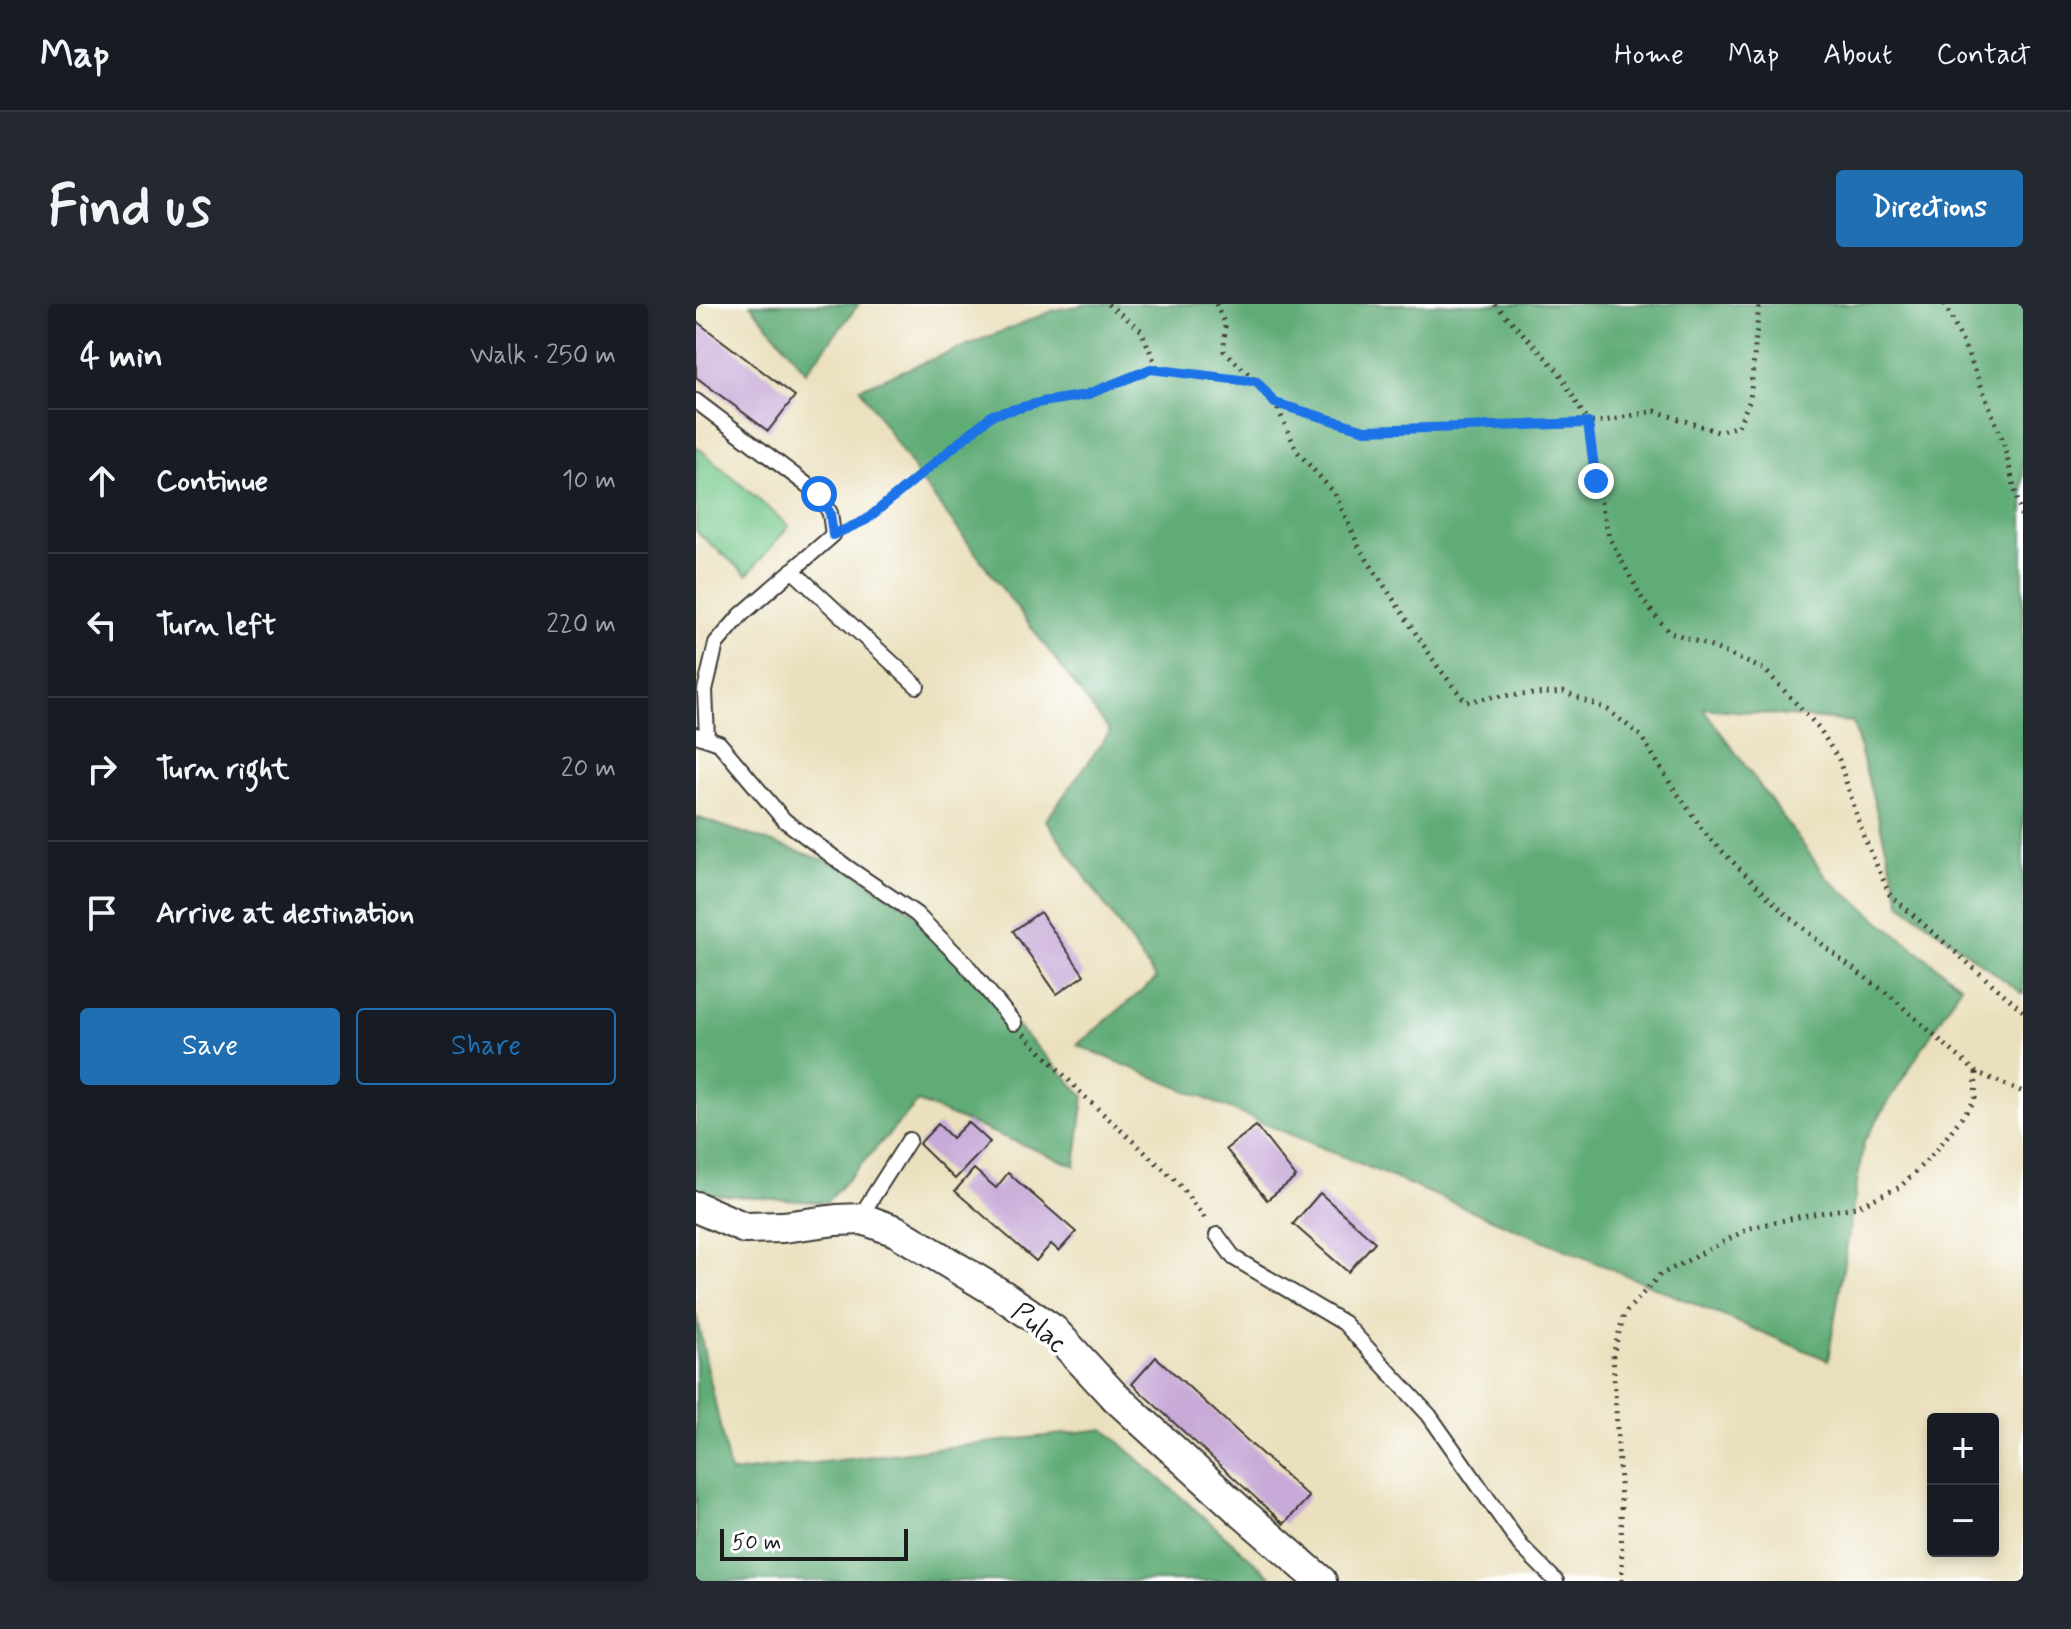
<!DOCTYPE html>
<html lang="en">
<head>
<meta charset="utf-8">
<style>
  :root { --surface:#171b24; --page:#242831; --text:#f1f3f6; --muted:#9ea1a6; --line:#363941; --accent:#1f6fb2 }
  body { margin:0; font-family:Mynerve,sans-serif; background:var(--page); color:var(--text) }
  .controls { position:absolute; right:24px; bottom:24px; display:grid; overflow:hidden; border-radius:8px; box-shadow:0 4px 12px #0003 }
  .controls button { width:72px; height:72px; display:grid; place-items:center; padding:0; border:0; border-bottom:2px solid var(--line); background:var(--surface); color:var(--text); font:40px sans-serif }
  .scale { position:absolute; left:24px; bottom:20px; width:188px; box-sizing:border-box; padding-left:8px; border:4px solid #1c1c1c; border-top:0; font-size:22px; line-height:28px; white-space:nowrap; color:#1c1c1c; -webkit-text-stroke:6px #fff; paint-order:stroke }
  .stop { position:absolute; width:24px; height:24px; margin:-18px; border:6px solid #1a73e8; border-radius:50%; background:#fff }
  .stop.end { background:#1a73e8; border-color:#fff; box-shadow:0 2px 8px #0008 }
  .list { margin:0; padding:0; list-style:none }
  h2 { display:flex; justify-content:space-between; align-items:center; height:104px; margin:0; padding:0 32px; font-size:34px }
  h2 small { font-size:26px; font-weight:400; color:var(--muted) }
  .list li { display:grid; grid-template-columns:52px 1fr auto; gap:24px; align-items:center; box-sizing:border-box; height:144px; padding:0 32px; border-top:2px solid var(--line) }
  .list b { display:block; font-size:30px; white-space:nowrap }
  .list em { font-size:26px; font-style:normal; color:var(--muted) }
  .actions { display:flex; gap:16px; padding:24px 32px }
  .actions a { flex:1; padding:18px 0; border:2px solid var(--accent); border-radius:8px; text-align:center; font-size:28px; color:var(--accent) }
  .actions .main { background:var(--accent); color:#fff }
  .icon { flex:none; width:44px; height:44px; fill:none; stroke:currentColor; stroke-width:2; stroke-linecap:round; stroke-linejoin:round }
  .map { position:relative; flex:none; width:1327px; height:1277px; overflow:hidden; border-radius:8px }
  header { display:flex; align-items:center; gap:48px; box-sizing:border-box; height:112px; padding:0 40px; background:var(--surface); border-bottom:2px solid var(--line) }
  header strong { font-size:38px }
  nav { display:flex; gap:44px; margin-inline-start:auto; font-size:28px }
  .intro { display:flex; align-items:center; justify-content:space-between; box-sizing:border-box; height:192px; padding:0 48px }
  h1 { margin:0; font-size:56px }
  .button { padding:20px 36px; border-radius:8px; background:var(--accent); color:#fff; font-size:28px; font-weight:700 }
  main { display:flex; gap:48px; padding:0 48px }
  aside { flex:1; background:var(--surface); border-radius:8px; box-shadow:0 4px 12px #0003 }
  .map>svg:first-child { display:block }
  .green { fill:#76c88b; stroke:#497254; stroke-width:2 }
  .forest { fill:#60ac77; stroke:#3e644a; stroke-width:2 }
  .building { fill:#c8aad8 }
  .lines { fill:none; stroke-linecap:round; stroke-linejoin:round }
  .lane-casing { stroke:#3b3934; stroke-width:18 }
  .street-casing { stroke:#3b3934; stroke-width:34 }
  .path { stroke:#3b3934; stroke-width:5; stroke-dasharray:2 6; stroke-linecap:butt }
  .lane { stroke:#fff; stroke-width:14 }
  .street { stroke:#fff; stroke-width:30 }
  .route { stroke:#1a73e8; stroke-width:10 }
  .labels { text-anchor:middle; stroke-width:7; stroke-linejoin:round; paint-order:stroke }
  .street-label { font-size:28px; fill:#1c1c1c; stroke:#fff }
</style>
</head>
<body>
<header>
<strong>Map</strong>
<nav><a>Home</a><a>Map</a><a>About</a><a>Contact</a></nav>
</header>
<div class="intro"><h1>Find us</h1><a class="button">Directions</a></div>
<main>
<aside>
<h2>4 min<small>Walk · 250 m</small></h2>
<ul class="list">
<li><svg class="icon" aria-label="ahead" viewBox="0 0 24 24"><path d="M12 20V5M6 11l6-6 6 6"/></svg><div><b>Continue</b></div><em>10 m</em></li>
<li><svg class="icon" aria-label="left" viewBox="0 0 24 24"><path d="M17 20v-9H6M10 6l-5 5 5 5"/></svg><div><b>Turn left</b></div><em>220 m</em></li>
<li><svg class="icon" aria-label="right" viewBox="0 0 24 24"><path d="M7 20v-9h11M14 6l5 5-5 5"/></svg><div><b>Turn right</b></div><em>20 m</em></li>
<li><svg class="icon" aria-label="arrive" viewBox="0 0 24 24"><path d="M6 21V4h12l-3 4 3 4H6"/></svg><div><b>Arrive at destination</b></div></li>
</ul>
<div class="actions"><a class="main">Save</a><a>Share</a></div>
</aside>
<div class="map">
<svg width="1327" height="1277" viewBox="0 0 1327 1277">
  <rect width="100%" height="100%" fill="#fff"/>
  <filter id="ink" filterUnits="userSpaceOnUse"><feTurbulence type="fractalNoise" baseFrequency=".0125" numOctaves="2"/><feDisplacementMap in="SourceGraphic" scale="16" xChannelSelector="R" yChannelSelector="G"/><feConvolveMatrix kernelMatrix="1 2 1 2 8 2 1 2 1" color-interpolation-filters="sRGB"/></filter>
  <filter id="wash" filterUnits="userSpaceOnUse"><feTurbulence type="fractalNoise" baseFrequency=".006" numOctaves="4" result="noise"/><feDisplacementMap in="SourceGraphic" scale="32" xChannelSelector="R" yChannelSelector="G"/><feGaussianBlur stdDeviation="1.8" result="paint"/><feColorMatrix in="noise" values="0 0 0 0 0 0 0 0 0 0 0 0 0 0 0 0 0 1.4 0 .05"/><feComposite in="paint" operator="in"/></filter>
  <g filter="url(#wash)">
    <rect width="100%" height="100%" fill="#eae0bd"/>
    <path class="green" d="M0 142 93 222 51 271 0 227Z"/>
    <path class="forest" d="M54 0H163L110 68Z
      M392 0H1327V690L1205 600 1157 418 1007 404 1132 575 1265 682 1168 837 1132 1056 381 741 460 675 350 516 414 428 224 175 164 84 359 6Z
      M0 513 152 564 220 610 318 719 388 792 379 862 222 798 130 899 0 889Z
      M0 1010 34 1169 408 1125 580 1277H0Z"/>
    <g id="blocks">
      <path class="building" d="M0 17 99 92 72 127 0 73Z
        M344 608 388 671 361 690 317 627Z
        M272 818 294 838 259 875 223 840 242 820 256 834Z
        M560 822 600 873 571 896 530 845Z
        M278 865 300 884 312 869 380 928 363 947 355 940 340 957 259 887Z
        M624 889 679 938 652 968 597 920Z
        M460 1053 613 1193 588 1220 436 1080Z"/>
    </g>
  </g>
  <g filter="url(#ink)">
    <use href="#blocks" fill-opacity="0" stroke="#3b3934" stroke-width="2"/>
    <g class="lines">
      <g class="lane-casing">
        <path id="lane" d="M0 97 123 190 134 209 137 231 45 311 20 340 9 386 11 435
          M96 266 221 382
          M0 431 23 439 88 516 152 564 220 610 268 658 318 719
          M162 916 213 836
          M521 931 538 954 648 1019 733 1111 825 1242 860 1277"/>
      </g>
      <g class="street-casing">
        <path id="street" d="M0 903 49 924 87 923 140 916 167 915 200 927 306 991 357 1026 416 1090 543 1206 625 1277"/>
      </g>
      <path class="path" d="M412 0 445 26 462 66
        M520 0 529 21 528 47 561 78 579 99 601 147 639 190 664 245 742 363 770 398 795 393 868 388 912 406 945 432 974 479 1012 533 1085 606 1149 659 1192 690 1280 768 1327 788
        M799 0 863 68 892 119 900 177 913 233 948 298 972 327 1021 345 1069 366 1123 424 1143 456 1168 533 1194 591 1327 707
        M1249 0 1276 59 1307 137 1327 219
        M580 99 669 126 903 118 959 107 1022 128 1042 122 1054 96 1063 0
        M154 223 170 216 296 111 346 98 390 91 455 65 560 78
        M328 730 388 792 481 878 511 917
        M926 1277 925 1198 917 1051 928 1010 964 971 1054 924 1111 911 1160 903 1204 883 1239 848 1279 796 1280 768"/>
      <use href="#lane" class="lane"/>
      <use href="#street" class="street"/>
    </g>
  </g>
  <g class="lines" filter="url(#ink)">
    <path class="route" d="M123 190 134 209 137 231 170 216 296 111 346 98 390 91 455 65 561 78 579 99 669 126 892 119 900 177"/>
  </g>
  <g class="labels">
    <g class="street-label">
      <text transform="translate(344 1022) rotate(39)" y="10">Pulac</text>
    </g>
  </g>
</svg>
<div class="controls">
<button>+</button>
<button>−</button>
</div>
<div class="scale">50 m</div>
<div class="stop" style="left:123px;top:190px"></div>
<div class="stop end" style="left:900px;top:177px"></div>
</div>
</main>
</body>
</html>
